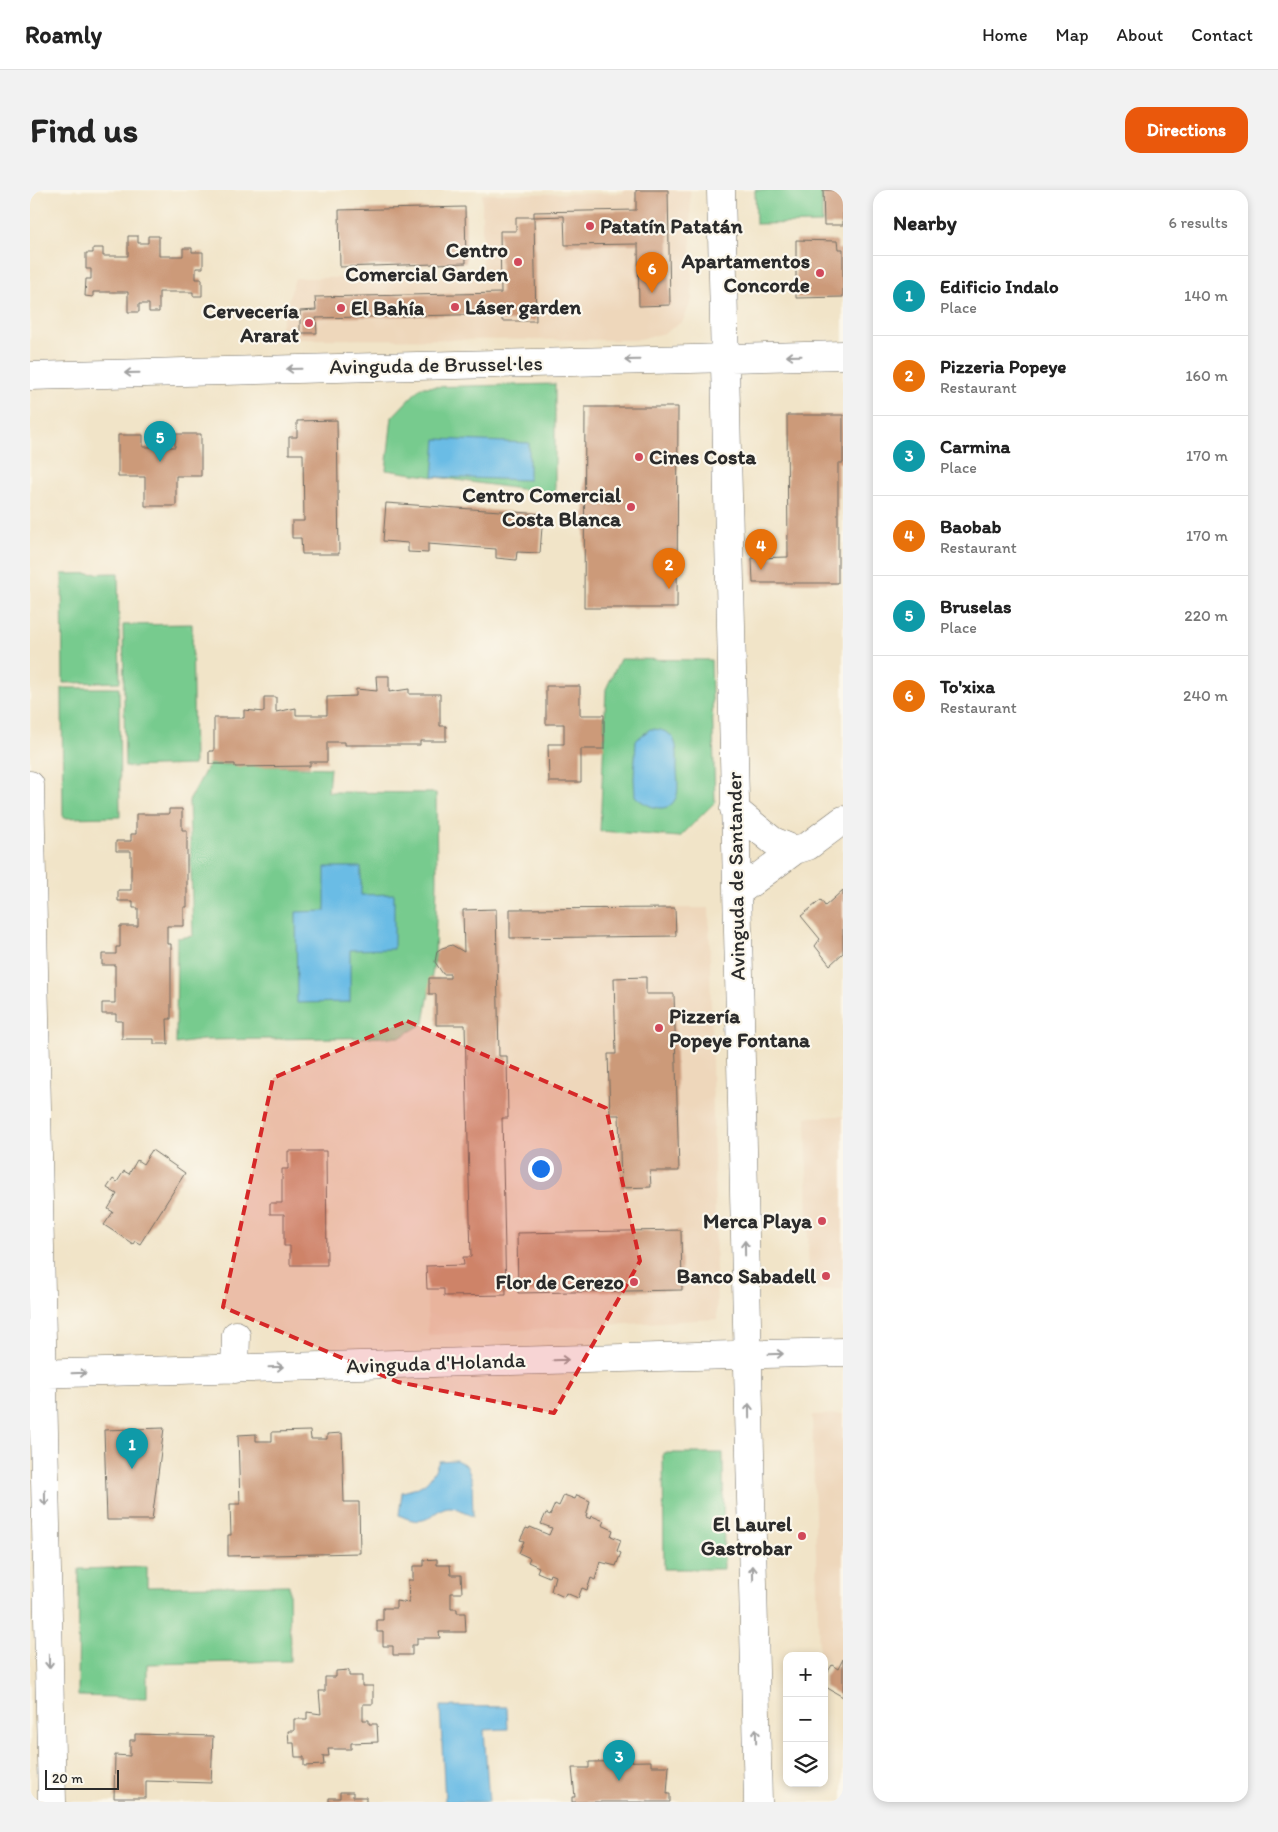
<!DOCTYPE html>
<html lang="en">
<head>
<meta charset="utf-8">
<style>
  :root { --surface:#fff; --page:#f2f2f2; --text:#222; --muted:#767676; --line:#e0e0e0; --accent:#ea580c }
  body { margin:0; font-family:Itim,sans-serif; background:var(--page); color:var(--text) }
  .controls { position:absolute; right:15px; bottom:15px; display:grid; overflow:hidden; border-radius:10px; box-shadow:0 2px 8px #0003 }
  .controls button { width:45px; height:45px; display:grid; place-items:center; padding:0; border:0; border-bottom:1px solid var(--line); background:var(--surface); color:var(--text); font:25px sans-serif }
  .scale { position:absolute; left:15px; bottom:12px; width:74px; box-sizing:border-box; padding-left:5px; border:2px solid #2b2b2b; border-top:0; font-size:14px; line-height:18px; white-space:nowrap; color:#2b2b2b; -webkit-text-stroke:4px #fbf7ec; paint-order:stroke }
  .you { position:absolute; left:510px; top:978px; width:18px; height:18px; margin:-12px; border:4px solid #fff; border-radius:50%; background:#1a73e8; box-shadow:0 0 0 8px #1a73e833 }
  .badge { display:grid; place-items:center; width:32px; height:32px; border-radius:50%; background:var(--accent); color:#fff; font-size:16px; font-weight:700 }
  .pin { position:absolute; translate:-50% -41px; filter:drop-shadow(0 1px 2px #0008) }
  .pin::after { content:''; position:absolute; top:26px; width:18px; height:15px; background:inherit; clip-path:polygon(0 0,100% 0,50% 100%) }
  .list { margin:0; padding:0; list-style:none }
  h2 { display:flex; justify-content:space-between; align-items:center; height:65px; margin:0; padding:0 20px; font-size:21px }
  h2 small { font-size:16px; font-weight:400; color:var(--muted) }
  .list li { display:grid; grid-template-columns:32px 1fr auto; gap:15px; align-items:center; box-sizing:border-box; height:80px; padding:0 20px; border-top:1px solid var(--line) }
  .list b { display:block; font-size:19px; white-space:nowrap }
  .list p { margin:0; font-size:16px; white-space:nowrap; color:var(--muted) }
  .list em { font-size:16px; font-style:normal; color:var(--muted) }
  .icon { flex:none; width:28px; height:28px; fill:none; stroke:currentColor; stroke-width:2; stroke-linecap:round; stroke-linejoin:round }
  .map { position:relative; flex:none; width:813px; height:1612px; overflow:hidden; border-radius:15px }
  header { display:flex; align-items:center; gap:30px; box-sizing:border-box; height:70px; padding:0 25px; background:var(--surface); border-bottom:1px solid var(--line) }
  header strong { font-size:24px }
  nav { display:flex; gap:28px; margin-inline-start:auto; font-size:18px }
  .intro { display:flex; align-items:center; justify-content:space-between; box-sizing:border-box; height:120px; padding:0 30px }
  h1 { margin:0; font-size:35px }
  .button { padding:12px 22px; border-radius:15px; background:var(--accent); color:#fff; font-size:18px; font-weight:700 }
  main { display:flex; gap:30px; padding:0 30px }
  aside { flex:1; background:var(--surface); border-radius:15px; box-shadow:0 2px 8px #0003 }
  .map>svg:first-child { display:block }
  .built { fill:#eed7bb }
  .green { fill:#77cb8e; stroke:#517b5c }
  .water { fill:#6abce5; stroke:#4a7488 }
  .building { fill:#cc9a79 }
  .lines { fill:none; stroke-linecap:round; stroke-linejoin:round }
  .minor-casing { stroke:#706c62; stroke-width:29 }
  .minor { stroke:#fff; stroke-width:28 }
  .oneway { stroke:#a0a0a0 }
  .marked { fill:#d62828; fill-opacity:0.2; stroke:#d62828; stroke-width:4; stroke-dasharray:10 6; stroke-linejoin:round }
  .poi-dot { fill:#d1495b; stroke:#fbf7ec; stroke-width:2 }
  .labels { text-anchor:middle; stroke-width:4.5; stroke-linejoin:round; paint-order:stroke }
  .poi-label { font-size:21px; font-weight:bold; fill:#2b2b2b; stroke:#fbf7ec; text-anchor:end }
  .street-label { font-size:21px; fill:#2b2b2b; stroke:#fbf7ec }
</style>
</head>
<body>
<header>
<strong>Roamly</strong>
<nav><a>Home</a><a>Map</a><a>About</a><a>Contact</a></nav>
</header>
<div class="intro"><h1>Find us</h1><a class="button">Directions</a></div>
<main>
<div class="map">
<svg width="813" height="1612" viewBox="0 0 813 1612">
  <rect width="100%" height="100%" fill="#fbf7ec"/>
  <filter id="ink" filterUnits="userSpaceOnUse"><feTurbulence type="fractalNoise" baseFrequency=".02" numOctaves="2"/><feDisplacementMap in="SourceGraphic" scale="10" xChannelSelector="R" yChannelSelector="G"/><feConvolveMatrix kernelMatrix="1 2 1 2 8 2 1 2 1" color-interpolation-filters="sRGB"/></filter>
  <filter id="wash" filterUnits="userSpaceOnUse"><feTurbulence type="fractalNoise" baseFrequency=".0096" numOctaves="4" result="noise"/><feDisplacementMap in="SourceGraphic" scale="20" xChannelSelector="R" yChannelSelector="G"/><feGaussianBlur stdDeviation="1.12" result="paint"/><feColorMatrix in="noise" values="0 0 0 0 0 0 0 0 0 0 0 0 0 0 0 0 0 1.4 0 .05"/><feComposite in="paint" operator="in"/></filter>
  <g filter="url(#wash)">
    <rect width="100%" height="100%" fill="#f1e4c8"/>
    <path class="built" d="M593 0H660L662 109 653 131 635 143 605 150 247 149 265 88 452 87V4L593 3Z
      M679 718 687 1129 398 1145 396 1072 441 1066 433 720Z
      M813 926V1099L779 1100 776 927Z
      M813 1224V1469L808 1479 794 1470V1466H789L782 1225Z"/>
    <path class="green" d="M725 0H792V33L726 34Z
      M525 194V304L356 280 362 227 391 197Z
      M88 383 90 492 33 493 32 384Z
      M162 434 164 575 95 577 93 435Z
      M590 469 681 470 685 612 650 647 570 641 576 499Z
      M32 498H89L90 627 33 628Z
      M179 574 300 578 298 602 406 603 407 689 405 767 394 833 371 847 173 850 146 854 147 748 163 746 159 611Z
      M633 1263H693L694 1379H634Z
      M117 1377V1397L259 1395 260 1471 117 1474V1508L48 1506 49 1379Z"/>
    <path class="water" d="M406 249 499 253V290L403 287Z
      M620 539C629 539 640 541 644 550 648 558 647 569 647 578 647 586 649 597 647 605 640 627 616 617 605 606L604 588 606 550Z
      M295 677H331V705L364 704V759L320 760V812L267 813 266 722 295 721Z
      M426 1270 436 1275 442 1289 443 1327C438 1324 432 1320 426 1318 403 1311 404 1343 369 1325L372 1302C394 1297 400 1292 409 1271Z
      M410 1516 477 1517 478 1539 454 1540 459 1612H415Z"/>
    <g id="blocks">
      <path class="building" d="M606 0H638L640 115 609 116 608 54 535 55 534 26 504 27V22L606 20Z
        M793 0H813V35H794Z
        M435 17 436 73 310 77 309 20Z
        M486 27H504L506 131H472V124L286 128 287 143H270V121L286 120 285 107 471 103 470 41H486Z
        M98 46H108V53H118V46H129V66H153V58H162V62H173V78H166V89H172V106H163V102H129V122H119V114H109V122H98V102H63V107L55 106 56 89H61V79H56V63H63V58H73V66H98Z
        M766 50 807 51 808 59H813V107L766 108Z
        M555 217H648L647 418H554Z
        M757 225H813V273H808V393H723L722 368 758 367Z
        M307 230 309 364H272L271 348H262V331H274L273 264H259V247H267V231Z
        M145 244H171V286H146V316H115V287H88V245H113V257H145Z
        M356 313 513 324 510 363 487 362 486 370 466 368V359L398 354V363L378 362V353L353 351Z
        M346 486H359V502L379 499V504H410V536H416V551H390V555H315V552H297V572H280V576L205 577V574H179V561H184V528H214V520L234 522V507H246V522L266 518V525H297V507L326 506V499L347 501Z
        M516 496H550V525H574V559H551V592H519L518 554H534V534H516Z
        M139 619H152V640H157V717H154V736H137V754H141V829H137L138 854H124V849H92V831H86V824H72V813H85V775H72V764H86V757H90V736H108V718H103V711H88V700H101V661H86V651H101V644H106V624H139Z
        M813 700V763L800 775 785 756 790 749 771 726 791 710 795 716Z
        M645 718 646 746 480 748V719Z
        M466 719 469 866H477L478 928H472L476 1105 414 1106V1099H397L396 1076 434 1075 433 1067H441L435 835H406V804H399V788H420V784H413L405 772 407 761 412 758 422 755 434 762 433 720Z
        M616 787V804H644L649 981H620L621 997 591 998 589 925H580L578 864H586L584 788Z
        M122 960 155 983 110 1054 105 1051 103 1054 74 1035 83 1022 78 1019 87 1004 77 998 83 989 87 992 94 981 99 984 107 970 113 974Z
        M258 961H296L297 1075H260V1056H254V1024H240V1013H252V979H258Z
        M651 1040 652 1100 488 1103 487 1043Z
        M134 1238 122 1330H77L74 1240Z
        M280 1241 281 1249H297V1244L312 1243 314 1312H329L330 1363 198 1366V1345H201L200 1314H210L208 1245 226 1244V1251H242V1242Z
        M534 1305 545 1309 547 1305 560 1311 556 1327 561 1329 562 1326 574 1331 572 1335 583 1340 581 1346 591 1350 587 1361 591 1363 586 1376 570 1372 565 1390 561 1388 557 1400 552 1398 548 1408 536 1403 534 1407 521 1401 525 1386 520 1384 519 1387 507 1382 509 1377 498 1372 500 1368 489 1363 494 1351 490 1350 496 1338 499 1339 500 1337 519 1345 522 1338 511 1334 516 1323 520 1325 525 1314 529 1316Z
        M407 1369V1375H420L421 1385H431L432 1403H421V1419H427V1423H435L436 1442H409L410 1448H387V1455H382V1465H363V1456H353V1442H347V1430H353V1418H366V1411L379 1413 378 1390H383V1376H394V1370Z
        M813 1469V1507L794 1496V1488L802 1475 808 1479Z
        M319 1480V1486H332V1496H343V1514H333V1530H339V1534H347L348 1552 321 1553V1559H298L299 1566H293L294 1575 274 1576V1567H265L264 1553H259L258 1541H264V1529H277V1522L291 1524 289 1501H295V1487H306V1481Z
        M105 1544 183 1546 181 1593 116 1591V1608H84L85 1565 100 1566V1550H105Z
        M621 1571V1576H639L637 1604H640V1612H542V1607H545L542 1578H559V1572Z
        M310 1602H323V1607H336V1612H299V1608H310Z"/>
    </g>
  </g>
  <g filter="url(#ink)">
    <use href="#blocks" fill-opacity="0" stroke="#706c62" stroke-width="1"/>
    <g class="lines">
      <g class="minor-casing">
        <path id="minor" d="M691 0 728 1612
          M0 186 813 165
          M0 595 22 1612
          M704 619 743 651 765 660 778 656 813 630
          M707 703 765 660
          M205 1179 206 1145
          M0 1184 813 1162"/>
      </g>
      <use href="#minor" class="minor"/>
    </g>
    <defs><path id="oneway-shaft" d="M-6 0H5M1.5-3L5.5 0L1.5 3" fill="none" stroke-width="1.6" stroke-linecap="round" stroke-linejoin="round" transform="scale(1.25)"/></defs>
    <g class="oneway">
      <use href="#oneway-shaft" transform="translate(764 166) rotate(179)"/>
      <use href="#oneway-shaft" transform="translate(602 170) rotate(179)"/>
      <use href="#oneway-shaft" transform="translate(264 179) rotate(179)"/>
      <use href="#oneway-shaft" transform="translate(102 183) rotate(179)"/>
      <use href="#oneway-shaft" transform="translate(715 1058) rotate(-91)"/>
      <use href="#oneway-shaft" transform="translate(746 1164) rotate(-2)"/>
      <use href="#oneway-shaft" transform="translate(531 1170) rotate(-2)"/>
      <use href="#oneway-shaft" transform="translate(246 1177) rotate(-2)"/>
      <use href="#oneway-shaft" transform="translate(49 1183) rotate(-2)"/>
      <use href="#oneway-shaft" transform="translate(719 1221) rotate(-91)"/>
      <use href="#oneway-shaft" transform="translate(15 1308) rotate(89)"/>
      <use href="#oneway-shaft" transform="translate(723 1383) rotate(-91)"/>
      <use href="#oneway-shaft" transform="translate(19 1471) rotate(89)"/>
      <use href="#oneway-shaft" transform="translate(726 1546) rotate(-91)"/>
    </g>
  </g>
  <path class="marked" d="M377 831 576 918 610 1071 524 1223 368 1192 193 1117 243 888Z"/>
  <g class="poi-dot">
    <circle cx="560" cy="36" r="5"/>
    <circle cx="488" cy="72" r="5"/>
    <circle cx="790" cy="83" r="5"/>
    <circle cx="425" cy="117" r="5"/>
    <circle cx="311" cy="118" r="5"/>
    <circle cx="279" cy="133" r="5"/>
    <circle cx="609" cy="267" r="5"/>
    <circle cx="601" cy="317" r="5"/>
    <circle cx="629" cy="838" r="5"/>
    <circle cx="792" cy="1031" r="5"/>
    <circle cx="796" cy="1086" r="5"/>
    <circle cx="604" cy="1092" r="5"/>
    <circle cx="772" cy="1346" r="5"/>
  </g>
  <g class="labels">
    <g class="poi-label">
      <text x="570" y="43" text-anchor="start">Patatín Patatán</text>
      <text x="478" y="67">Centro<tspan x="478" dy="24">Comercial Garden</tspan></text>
      <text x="780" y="78">Apartamentos<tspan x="780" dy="24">Concorde</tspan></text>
      <text x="435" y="124" text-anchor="start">Láser garden</text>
      <text x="321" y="125" text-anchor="start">El Bahía</text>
      <text x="269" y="128">Cervecería<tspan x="269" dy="24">Ararat</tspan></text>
      <text x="619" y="274" text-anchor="start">Cines Costa</text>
      <text x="591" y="312">Centro Comercial<tspan x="591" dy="24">Costa Blanca</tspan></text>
      <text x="639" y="833" text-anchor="start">Pizzería<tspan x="639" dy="24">Popeye Fontana</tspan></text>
      <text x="782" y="1038">Merca Playa</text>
      <text x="786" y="1093">Banco Sabadell</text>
      <text x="594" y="1099">Flor de Cerezo</text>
      <text x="762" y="1341">El Laurel<tspan x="762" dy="24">Gastrobar</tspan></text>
    </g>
    <g class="street-label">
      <text transform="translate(406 175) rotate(-1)" y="7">Avinguda de Brussel·les</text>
      <text transform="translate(706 686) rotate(-91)" y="7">Avinguda de Santander</text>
      <text transform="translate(406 1173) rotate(-2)" y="7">Avinguda d'Holanda</text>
    </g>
  </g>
</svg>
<div class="controls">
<button>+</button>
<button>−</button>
<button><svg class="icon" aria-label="layers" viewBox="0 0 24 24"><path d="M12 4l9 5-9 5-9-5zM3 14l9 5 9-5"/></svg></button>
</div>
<div class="scale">20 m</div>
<div class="you"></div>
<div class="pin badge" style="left:102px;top:1279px;background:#0f9aa8">1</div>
<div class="pin badge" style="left:639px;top:399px;background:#e8710a">2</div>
<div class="pin badge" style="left:589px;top:1591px;background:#0f9aa8">3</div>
<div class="pin badge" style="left:731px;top:380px;background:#e8710a">4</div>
<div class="pin badge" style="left:130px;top:272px;background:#0f9aa8">5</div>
<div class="pin badge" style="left:622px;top:103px;background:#e8710a">6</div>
</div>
<aside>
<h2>Nearby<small>6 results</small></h2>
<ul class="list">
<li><span class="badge" style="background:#0f9aa8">1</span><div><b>Edificio Indalo</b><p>Place</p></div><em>140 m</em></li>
<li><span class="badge" style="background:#e8710a">2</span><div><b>Pizzeria Popeye</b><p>Restaurant</p></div><em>160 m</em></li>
<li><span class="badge" style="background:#0f9aa8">3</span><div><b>Carmina</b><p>Place</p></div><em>170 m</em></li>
<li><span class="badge" style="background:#e8710a">4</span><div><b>Baobab</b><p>Restaurant</p></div><em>170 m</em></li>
<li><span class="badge" style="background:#0f9aa8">5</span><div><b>Bruselas</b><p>Place</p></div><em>220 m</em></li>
<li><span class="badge" style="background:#e8710a">6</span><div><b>To'xixa</b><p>Restaurant</p></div><em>240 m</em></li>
</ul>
</aside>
</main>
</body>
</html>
